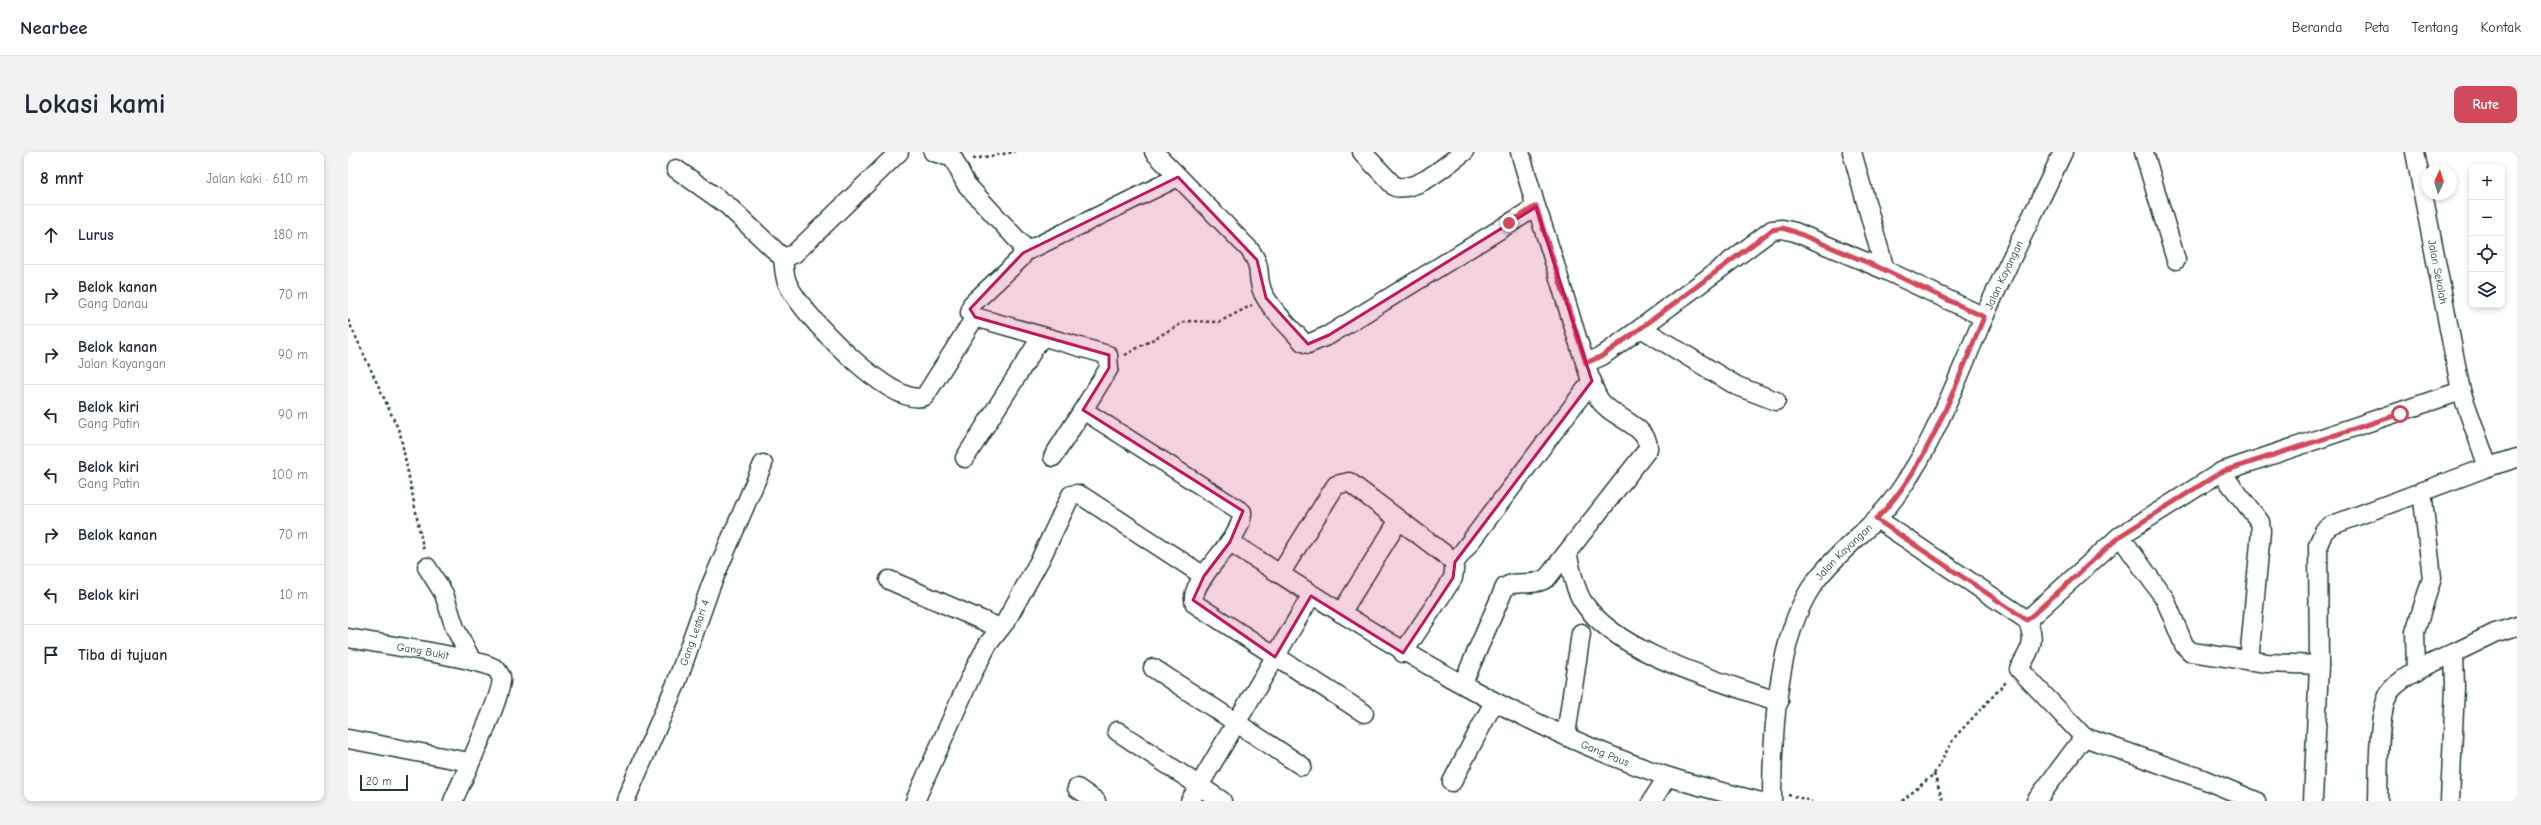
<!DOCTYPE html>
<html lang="id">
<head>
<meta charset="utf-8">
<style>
  :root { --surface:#fff; --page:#f2f2f3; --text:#1f2937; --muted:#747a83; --line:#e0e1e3; --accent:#d1495b }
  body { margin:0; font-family:"Comic Neue",sans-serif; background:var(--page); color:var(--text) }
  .controls { position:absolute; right:12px; top:12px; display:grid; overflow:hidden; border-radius:8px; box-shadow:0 2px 6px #0003 }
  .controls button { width:36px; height:36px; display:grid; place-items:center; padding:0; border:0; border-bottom:1px solid var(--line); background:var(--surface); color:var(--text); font:20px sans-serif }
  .compass { position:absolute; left:2073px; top:12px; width:36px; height:36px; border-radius:50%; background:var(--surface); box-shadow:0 2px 6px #0003; rotate:4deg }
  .scale { position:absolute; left:12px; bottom:10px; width:48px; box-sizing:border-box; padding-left:4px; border:2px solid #1f3d34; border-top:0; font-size:11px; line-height:14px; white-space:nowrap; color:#1f3d34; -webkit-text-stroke:3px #fff; paint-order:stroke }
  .stop { position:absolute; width:12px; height:12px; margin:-9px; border:3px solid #d1495b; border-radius:50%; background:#fff }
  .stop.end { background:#d1495b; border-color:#fff; box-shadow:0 1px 4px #0008 }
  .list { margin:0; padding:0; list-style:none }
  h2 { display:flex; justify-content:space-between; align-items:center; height:52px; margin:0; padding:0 16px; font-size:17px }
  h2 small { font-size:13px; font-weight:400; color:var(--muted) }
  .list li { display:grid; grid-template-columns:26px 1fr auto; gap:12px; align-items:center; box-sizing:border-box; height:60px; padding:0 16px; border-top:1px solid var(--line) }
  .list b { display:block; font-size:15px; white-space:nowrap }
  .list p { margin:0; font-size:13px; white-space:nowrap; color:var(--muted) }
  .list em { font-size:13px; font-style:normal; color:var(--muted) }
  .icon { flex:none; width:22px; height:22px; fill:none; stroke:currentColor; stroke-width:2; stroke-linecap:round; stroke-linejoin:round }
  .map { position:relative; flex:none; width:2169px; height:649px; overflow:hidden; border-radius:8px }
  header { display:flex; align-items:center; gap:24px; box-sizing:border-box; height:56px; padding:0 20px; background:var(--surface); border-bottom:1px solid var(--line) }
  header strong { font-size:19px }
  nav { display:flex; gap:22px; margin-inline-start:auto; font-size:14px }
  .intro { display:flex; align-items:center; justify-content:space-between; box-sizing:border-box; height:96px; padding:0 24px }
  h1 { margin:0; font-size:28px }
  .button { padding:10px 18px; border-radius:8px; background:var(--accent); color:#fff; font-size:14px; font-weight:700 }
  main { display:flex; gap:24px; padding:0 24px }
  aside { flex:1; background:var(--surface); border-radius:8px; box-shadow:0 2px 6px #0003 }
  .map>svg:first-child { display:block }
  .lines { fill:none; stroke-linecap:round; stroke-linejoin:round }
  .minor-casing { stroke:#1f3d34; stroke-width:21 }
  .path { stroke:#1f3d34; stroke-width:2.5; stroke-dasharray:3 3; stroke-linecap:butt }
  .minor { stroke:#fff; stroke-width:18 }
  .route { stroke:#d1495b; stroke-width:5 }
  .marked { fill:#c2185b; fill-opacity:0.2; stroke:#c2185b; stroke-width:3; stroke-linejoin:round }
  .labels { text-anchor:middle; stroke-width:3; stroke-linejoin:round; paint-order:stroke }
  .street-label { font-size:11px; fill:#1f3d34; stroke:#fff }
</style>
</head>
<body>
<header>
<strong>Nearbee</strong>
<nav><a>Beranda</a><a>Peta</a><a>Tentang</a><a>Kontak</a></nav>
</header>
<div class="intro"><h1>Lokasi kami</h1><a class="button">Rute</a></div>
<main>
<aside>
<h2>8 mnt<small>Jalan kaki · 610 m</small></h2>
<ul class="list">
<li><svg class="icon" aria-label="ahead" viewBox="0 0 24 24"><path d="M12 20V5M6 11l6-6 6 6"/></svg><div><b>Lurus</b></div><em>180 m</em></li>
<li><svg class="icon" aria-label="right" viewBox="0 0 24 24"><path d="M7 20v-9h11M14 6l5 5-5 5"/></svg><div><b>Belok kanan</b><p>Gang Danau</p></div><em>70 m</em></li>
<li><svg class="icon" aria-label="right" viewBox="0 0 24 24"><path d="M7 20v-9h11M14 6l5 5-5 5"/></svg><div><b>Belok kanan</b><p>Jalan Kayangan</p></div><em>90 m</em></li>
<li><svg class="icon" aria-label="left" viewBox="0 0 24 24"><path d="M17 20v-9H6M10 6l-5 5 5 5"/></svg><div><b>Belok kiri</b><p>Gang Patin</p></div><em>90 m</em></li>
<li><svg class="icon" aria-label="left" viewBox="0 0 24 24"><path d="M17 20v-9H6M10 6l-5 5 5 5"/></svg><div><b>Belok kiri</b><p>Gang Patin</p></div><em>100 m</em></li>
<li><svg class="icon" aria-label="right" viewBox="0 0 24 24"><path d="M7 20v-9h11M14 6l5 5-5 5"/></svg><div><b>Belok kanan</b></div><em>70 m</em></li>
<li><svg class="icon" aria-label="left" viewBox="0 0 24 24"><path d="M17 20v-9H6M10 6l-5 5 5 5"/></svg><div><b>Belok kiri</b></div><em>10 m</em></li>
<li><svg class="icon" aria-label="arrive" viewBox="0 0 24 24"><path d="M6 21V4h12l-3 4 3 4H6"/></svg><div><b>Tiba di tujuan</b></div></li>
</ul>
</aside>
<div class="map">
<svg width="2169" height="649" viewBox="0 0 2169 649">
  <rect width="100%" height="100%" fill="#fff"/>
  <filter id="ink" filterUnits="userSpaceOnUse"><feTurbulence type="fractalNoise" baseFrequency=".025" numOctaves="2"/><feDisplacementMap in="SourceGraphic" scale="8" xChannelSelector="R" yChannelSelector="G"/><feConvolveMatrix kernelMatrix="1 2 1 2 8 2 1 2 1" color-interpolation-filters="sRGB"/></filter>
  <g filter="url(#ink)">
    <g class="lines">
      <g class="minor-casing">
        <g id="minor">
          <path d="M585 0 605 6 618 32 675 94 673 106 624 152 622 161 627 165 760 203 761 216 735 258 894 360C896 388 837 430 847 452L1016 561"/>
          <path d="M806 0 901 97C916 116 907 123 915 141 924 159 942 175 955 190L960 192 981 183 1188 55C1206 103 1218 154 1235 204 1240 217 1243 235 1251 247 1263 266 1302 274 1300 297L1199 426C1183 436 1169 427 1157 435L1115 531"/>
          <path d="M1014 0 1047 35C1072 39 1097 13 1116 0"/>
          <path d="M1172 0 1188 55"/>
          <path d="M1504 0 1537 118"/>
          <path d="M1796 0 1828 108"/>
          <path id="s1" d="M2067 0 2113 239 2140 315"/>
          <path d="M328 17 379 53 435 106 446 102 551 0"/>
          <path d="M675 101 830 25"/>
          <path d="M435 106C436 113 436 123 439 130 450 159 546 259 577 244L627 165"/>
          <path d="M1293 176 1389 234 1428 249"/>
          <path d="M1238 211 1254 204 1293 176 1424 78 1434 77 1447 80 1537 118 1636 165"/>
          <path d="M705 305 735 258"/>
          <path d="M617 306 694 184"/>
          <path d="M1873 320 1912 370 1913 379 1901 509"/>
          <path d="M1529 367 1679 468"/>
          <path d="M1772 384 1817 447 1836 493 1843 500 1919 511 1971 513"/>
          <path id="s2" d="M882 390C1021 479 1161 571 1318 624 1348 634 1379 641 1409 649"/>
          <path d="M1219 401C1223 416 1226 436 1235 450 1270 503 1373 529 1431 550"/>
          <path d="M1107 410 1244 229"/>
          <path d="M79 415 96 442 107 476 124 509"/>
          <path d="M932 422 988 333 1001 330 1107 410 1105 426 1055 501"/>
          <path d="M541 428 652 476"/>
          <path d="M993 461 1051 368"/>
          <path d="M1679 468 1772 384 1873 320 2113 239"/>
          <path d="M1679 468C1689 490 1682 498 1671 517L1736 585 1855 627 1908 649"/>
          <path id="s3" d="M0 486C26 491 133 506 148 517 150 519 152 523 153 525 157 540 113 630 105 649"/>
          <path d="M2106 501 2147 481 2169 474"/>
          <path d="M805 516 954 614"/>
          <path d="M2068 520 2067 480 2084 426 2074 339"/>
          <path d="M769 579 874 649"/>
          <path d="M1218 583 1233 481"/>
          <path d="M0 587 121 610"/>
          <path d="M1104 630 1146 550"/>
          <path d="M729 636 748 649"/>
          <path id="s4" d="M277 649 328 532 363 433 415 312"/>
          <path d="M567 649 624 522 640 492 658 469 693 406 723 343 729 342 734 344 856 424"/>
          <path d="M842 649 963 444"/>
          <path d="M1304 649 1319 625"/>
          <path id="s5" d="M1424 649C1424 586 1429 481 1467 430 1486 404 1512 385 1533 362 1549 345 1561 325 1573 305 1598 260 1615 212 1636 165 1661 109 1689 55 1715 0"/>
          <path d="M1688 649 1736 585"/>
          <path d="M1965 649 1971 513 1970 393 1976 379 1982 374 2140 315 2169 306"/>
          <path d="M2030 649C2031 624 2028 552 2045 536 2061 520 2085 511 2106 501L2107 535 2102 649"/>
        </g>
      </g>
      <path class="path" d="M625 7 667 0
        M0 168 52 281 76 400
        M777 203 838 169 871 170 904 153
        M1586 622 1595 649
        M1440 643 1464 649
        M1554 649 1586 622 1606 586 1659 529"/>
      <use href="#minor" class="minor"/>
    </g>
  </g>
  <g class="lines" filter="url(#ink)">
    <path class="route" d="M1161 71 1188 54 1238 211 1254 204 1293 176 1424 78 1434 76 1447 80 1537 118 1636 165C1609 229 1579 318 1528 367L1679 468 1772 384 1873 320 2052 262"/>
  </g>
  <path class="marked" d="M830 25 909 108 918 146 960 192 981 183 1188 55 1244 229 1107 410 1105 426 1055 501 963 444 927 505 845 448 856 424 882 390 895 359 735 258 761 216V203L627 165 622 157 675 101Z"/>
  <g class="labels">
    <g class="street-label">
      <text dy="4" stroke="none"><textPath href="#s1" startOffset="122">Jalan Sekolah</textPath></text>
      <text dy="4" stroke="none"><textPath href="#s5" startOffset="591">Jalan Kayangan</textPath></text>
      <text dy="4" stroke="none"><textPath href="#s5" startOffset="268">Jalan Kayangan</textPath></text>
      <text dy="4" stroke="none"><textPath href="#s4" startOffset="182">Gang Lestari 4</textPath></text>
      <text dy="4" stroke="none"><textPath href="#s3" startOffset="76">Gang Bukit</textPath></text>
      <text dy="4" stroke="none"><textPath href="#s2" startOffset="431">Gang Paus</textPath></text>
    </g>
  </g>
</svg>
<div class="controls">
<button>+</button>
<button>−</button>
<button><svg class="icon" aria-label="locate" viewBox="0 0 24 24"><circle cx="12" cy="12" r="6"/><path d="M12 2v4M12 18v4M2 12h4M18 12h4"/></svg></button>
<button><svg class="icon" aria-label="layers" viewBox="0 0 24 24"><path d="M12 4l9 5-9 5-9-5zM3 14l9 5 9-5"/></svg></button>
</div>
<svg class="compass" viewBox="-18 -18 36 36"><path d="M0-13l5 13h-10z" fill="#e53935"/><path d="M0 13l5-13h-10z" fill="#747a83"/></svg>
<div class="scale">20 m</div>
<div class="stop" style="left:2052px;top:262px"></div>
<div class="stop end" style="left:1161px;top:71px"></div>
</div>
</main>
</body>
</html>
